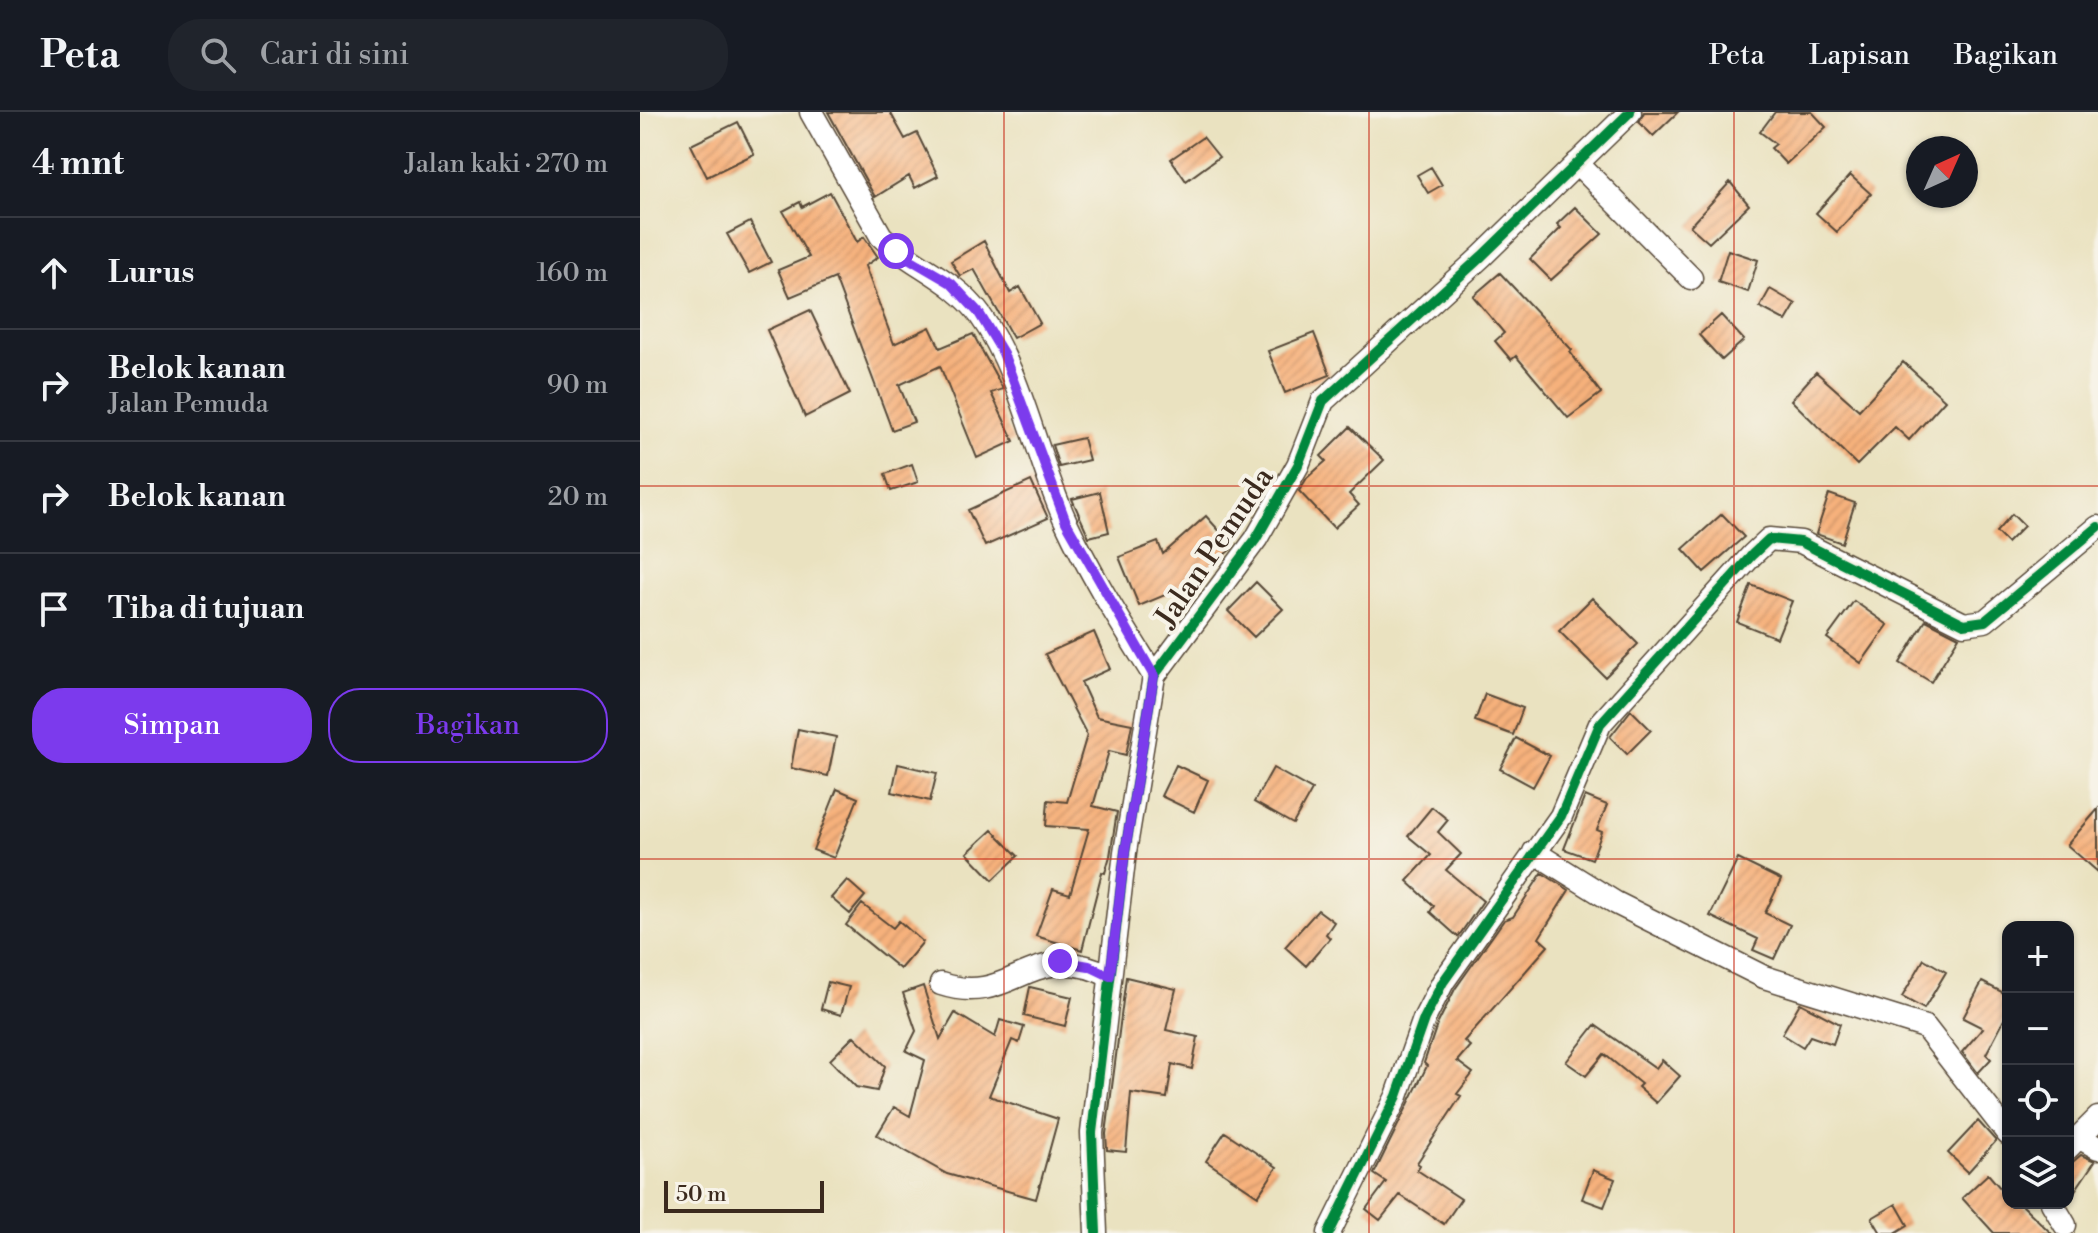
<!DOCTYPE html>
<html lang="id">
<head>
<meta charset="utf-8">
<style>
  :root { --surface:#171b24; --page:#20242c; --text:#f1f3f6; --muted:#9ea1a6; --line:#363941; --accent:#7c3aed }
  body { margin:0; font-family:"Libre Bodoni",serif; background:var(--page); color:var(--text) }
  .controls { position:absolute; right:24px; bottom:24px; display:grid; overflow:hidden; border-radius:16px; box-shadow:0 2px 6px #0004 }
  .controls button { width:72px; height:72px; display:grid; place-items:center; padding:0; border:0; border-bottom:2px solid var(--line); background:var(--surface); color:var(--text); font:40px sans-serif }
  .compass { position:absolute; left:1266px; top:24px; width:72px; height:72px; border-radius:50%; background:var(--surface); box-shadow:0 2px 6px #0004; rotate:45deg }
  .scale { position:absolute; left:24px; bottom:20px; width:160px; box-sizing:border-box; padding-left:8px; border:4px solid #3b2a1e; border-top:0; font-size:22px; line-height:28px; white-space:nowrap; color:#3b2a1e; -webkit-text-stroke:6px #f7f3e8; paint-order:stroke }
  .stop { position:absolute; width:24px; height:24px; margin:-18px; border:6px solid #7c3aed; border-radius:50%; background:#fff }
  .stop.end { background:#7c3aed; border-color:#fff; box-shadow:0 2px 8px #0008 }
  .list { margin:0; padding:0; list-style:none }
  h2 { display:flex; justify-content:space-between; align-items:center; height:104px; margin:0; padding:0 32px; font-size:34px }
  h2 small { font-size:26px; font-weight:400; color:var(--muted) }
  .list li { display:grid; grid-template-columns:52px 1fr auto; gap:24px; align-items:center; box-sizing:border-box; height:112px; padding:0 32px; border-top:2px solid var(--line) }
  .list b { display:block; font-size:30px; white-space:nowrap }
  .list p { margin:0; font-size:26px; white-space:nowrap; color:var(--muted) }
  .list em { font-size:26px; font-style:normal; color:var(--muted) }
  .actions { display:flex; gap:16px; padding:24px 32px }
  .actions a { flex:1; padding:18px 0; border:2px solid var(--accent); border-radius:32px; text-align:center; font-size:28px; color:var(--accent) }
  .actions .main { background:var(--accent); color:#fff }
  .icon { flex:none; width:44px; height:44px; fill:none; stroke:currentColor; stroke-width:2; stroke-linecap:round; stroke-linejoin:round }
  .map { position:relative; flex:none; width:1458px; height:1121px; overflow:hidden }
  header { display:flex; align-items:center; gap:48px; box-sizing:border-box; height:112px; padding:0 40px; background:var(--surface); border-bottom:2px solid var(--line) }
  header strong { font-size:38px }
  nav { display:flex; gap:44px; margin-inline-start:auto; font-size:28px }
  .search { width:560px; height:72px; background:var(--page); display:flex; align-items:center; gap:20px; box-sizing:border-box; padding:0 28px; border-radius:32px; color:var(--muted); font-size:30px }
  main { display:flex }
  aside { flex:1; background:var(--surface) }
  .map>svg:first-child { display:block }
  .building { fill:url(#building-hatch) }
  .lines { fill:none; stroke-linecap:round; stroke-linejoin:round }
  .minor-casing { stroke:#554636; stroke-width:25 }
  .minor { stroke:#fff; stroke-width:22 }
  .cycleway-casing { stroke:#f7f3e8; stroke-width:15 }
  .cycleway { stroke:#00873e; stroke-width:10 }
  .route { stroke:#7c3aed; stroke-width:10 }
  .grid { fill:none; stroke:#c8321e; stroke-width:2; stroke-opacity:0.55 }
  .labels { text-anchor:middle; stroke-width:8; stroke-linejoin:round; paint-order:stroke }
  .street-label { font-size:30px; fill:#3b2a1e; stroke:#f7f3e8 }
</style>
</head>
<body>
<header>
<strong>Peta</strong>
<div class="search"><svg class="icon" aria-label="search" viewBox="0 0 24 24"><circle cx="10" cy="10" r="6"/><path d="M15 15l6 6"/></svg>Cari di sini</div>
<nav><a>Peta</a><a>Lapisan</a><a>Bagikan</a></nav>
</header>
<main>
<aside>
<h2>4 mnt<small>Jalan kaki · 270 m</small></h2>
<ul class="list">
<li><svg class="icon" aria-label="ahead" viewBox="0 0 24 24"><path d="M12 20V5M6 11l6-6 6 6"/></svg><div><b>Lurus</b></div><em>160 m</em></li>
<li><svg class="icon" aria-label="right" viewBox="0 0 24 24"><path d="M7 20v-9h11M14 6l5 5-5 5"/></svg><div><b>Belok kanan</b><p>Jalan Pemuda</p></div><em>90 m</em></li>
<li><svg class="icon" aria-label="right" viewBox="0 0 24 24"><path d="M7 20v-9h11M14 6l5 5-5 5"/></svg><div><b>Belok kanan</b></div><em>20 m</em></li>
<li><svg class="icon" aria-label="arrive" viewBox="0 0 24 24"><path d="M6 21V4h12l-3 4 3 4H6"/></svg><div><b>Tiba di tujuan</b></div></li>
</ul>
<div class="actions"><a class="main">Simpan</a><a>Bagikan</a></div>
</aside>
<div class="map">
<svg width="1458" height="1121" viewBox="0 0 1458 1121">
  <defs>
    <pattern id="building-hatch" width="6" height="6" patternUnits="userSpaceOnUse" patternTransform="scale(2)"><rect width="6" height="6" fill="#f6b17c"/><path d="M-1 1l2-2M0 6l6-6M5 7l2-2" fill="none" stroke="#d4986b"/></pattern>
  </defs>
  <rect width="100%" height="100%" fill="#f7f3e8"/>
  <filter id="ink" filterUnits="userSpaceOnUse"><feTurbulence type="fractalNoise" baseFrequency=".0125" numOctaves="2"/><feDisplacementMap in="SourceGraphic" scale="16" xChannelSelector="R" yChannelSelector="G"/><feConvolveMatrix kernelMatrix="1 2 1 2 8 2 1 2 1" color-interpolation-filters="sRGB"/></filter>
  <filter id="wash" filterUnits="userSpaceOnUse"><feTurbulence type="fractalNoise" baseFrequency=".006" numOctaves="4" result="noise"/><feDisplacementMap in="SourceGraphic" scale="32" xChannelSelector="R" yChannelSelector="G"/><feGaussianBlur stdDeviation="1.8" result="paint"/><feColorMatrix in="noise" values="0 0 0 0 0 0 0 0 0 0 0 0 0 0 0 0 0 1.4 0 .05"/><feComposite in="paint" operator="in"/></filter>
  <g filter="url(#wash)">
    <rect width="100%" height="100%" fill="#eae2c0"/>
    <g id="blocks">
      <path class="building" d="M188 0H250L265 27 277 21 298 64 275 76 269 64 235 85Z
        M1004 0H1038L1013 24 999 10Z
        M1135 0H1172L1186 15 1146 52 1131 36 1136 32 1120 20Z
        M98 10 114 42 67 65 51 33Z
        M563 25 579 45 546 69 531 47Z
        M791 55 802 73 788 81 777 63Z
        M1210 63 1231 82 1197 120 1176 101Z
        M1090 70 1109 93 1069 131 1050 114Z
        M190 80 217 130 224 125 238 145 225 154 254 232 290 215 300 236 333 222 363 277 351 281 374 329 337 346 300 254 259 273 274 310 252 318 195 166 150 185 138 158 169 145 143 99 160 90 162 95Z
        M935 95 962 122 911 168 890 147 921 116 917 112Z
        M110 110 131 150 109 161 87 122Z
        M344 129 370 181 380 175 400 211 373 226 334 157 320 164 311 149Z
        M1088 138 1118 148 1108 180 1078 170Z
        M860 161 932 238 930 240 961 281 928 306 876 244 871 248 855 229 864 221 833 184Z
        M1130 177 1156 192 1146 209 1120 195Z
        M170 198 210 282 165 305 127 218Z
        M1081 203 1104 228 1082 248 1059 223Z
        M674 221 690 263 645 281 628 239Z
        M1263 250 1305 288 1269 328 1255 315 1217 353 1151 288 1176 260 1219 298Z
        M710 315 744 348 709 382 719 393 694 416 659 379 667 366 686 349 681 344Z
        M443 326 449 348 419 355 412 333Z
        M272 352 278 370 251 379 245 362Z
        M391 369 408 406 345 434 328 398Z
        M460 380 469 420 449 425 432 387Z
        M1189 382 1215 391 1202 431 1176 422Z
        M1082 402 1104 425 1064 460 1043 437Z
        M1372 402 1384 414 1367 431 1356 420Z
        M566 404 593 434 591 437 549 473 499 494 479 445 518 430 523 442Z
        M616 470 643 497 614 525 588 499Z
        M1111 473 1152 489 1137 526 1097 510Z
        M952 486 998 532 965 565 919 519Z
        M1214 489 1248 513 1221 551 1187 526Z
        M1286 508 1319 525 1291 570 1260 551Z
        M454 520 470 557 441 570 457 605 492 612 486 643 469 639 453 694 477 700 470 744 465 761 462 760 442 838 396 824 413 777 430 782 449 717 406 714 408 688 427 690 447 623 405 542Z
        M845 582 883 596 873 623 835 609Z
        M991 598 1011 618 987 642 970 625Z
        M158 617 196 625 188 664 151 656Z
        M876 626 910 644 893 675 860 657Z
        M258 652 297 661 290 689 252 680Z
        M536 653 568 668 554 700 521 684Z
        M633 656 672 678 653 712 614 690Z
        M197 677 218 686 194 746 173 738Z
        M945 684 967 693 957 718 962 720 952 747 924 737Z
        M792 695 808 708 798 720 821 742 806 758 843 789 818 825 790 800 794 794 767 769 791 743 768 724Z
        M1458 697V760L1427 733Z
        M352 718 378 744 353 768 327 741Z
        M1098 747 1141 768 1125 801 1150 813 1134 847 1113 838 1118 827 1070 804Z
        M902 761 929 778 899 826 908 834 824 929 830 934 817 949 833 961 817 982 821 984 777 1051 780 1053 777 1058 821 1087 804 1112 760 1083 740 1108 726 1097 746 1070 734 1062 787 954 784 951 797 913 815 877 864 808 873 805Z
        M207 768 225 784 210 802 191 786Z
        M222 792 253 816 259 809 283 830 260 857 206 813Z
        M678 798 694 810 686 822 690 826 666 854 645 835Z
        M1284 847 1306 860 1284 897 1262 885Z
        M486 865 536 877 526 918 558 925 552 957 532 952 527 986 491 981 486 1040 467 1038 466 1022Z
        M188 870 209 875 201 903 181 897Z
        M1342 870 1368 883V900L1346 942 1351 947 1338 961 1322 940 1343 916 1323 906Z
        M283 874 300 927 315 901 355 925 360 908 384 915 379 931 372 928 349 984 418 1007 396 1087 307 1062 237 1023 254 995 270 1004 285 948 266 939 276 919 263 881Z
        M390 875 432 885 425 914 384 904Z
        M1160 891 1200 912 1193 932 1170 924 1163 935 1142 922Z
        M955 913 1016 956 1022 948 1040 964 1016 991 998 975 1001 972 964 942 946 964 926 950Z
        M214 924 245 954 237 979 216 975 190 948Z
        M1338 1009 1356 1029 1328 1060 1308 1041Z
        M585 1020 637 1055 618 1084 566 1049Z
        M1441 1043 1455 1049 1428 1089V1054Z
        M953 1058 975 1067 964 1095 942 1087Z
        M1348 1062 1368 1085V1091H1380L1411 1121H1354L1322 1086Z
        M1256 1092 1268 1113 1255 1121H1241L1232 1106Z"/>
    </g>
  </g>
  <g filter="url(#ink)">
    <use href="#blocks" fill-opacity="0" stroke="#554636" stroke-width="2"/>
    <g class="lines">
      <g class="minor-casing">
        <path id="minor" d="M171 0 241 124C272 154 313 166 340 203 383 263 395 343 426 410 451 464 483 514 514 564
          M937 51 1051 166
          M894 740 976 791 1124 865 1285 915 1368 1022
          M301 872C374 896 390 824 470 864
          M1440 1026 1458 1036
          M1428 1036 1458 1006
          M1412 1091 1425 1113
          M456 1121 452 1021 485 740 514 564 616 427 658 353 683 289 842 144 990 0
          M689 1121 757 984 784 907 803 870 921 704 960 612 1112 443 1129 427 1161 430 1324 512 1345 509 1458 415"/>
      </g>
      <use href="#minor" class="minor"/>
      <g class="cycleway-casing">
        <path id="cycleway" d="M456 1121 452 1021 485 740 514 564 616 427 658 353 683 289 842 144 990 0
          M689 1121 757 984 784 907 803 870 921 704 960 612 1112 443 1129 427 1161 430 1324 512 1345 509 1458 415"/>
      </g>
      <use href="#cycleway" class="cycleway"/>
    </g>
  </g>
  <g class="lines" filter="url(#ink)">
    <path class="route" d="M256 139 311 171 339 201 363 241 426 410 514 564 485 740 470 864 449 854 420 849"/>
  </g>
  <path class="grid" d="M364 0V1121M729 0V1121M1094 0V1121M0 374H1458M0 747H1458"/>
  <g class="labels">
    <g class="street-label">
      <text transform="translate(574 435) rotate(-56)" y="10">Jalan Pemuda</text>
    </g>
  </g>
</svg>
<div class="controls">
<button>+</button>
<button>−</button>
<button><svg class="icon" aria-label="locate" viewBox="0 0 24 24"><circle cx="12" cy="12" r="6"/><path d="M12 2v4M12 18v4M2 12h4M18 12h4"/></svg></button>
<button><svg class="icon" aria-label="layers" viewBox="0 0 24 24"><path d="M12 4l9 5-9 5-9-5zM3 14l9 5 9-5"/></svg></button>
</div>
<svg class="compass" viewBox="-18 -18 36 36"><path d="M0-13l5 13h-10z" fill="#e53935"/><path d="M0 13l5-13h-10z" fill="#9ea1a6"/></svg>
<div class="scale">50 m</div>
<div class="stop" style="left:256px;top:139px"></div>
<div class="stop end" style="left:420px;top:849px"></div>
</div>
</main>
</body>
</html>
